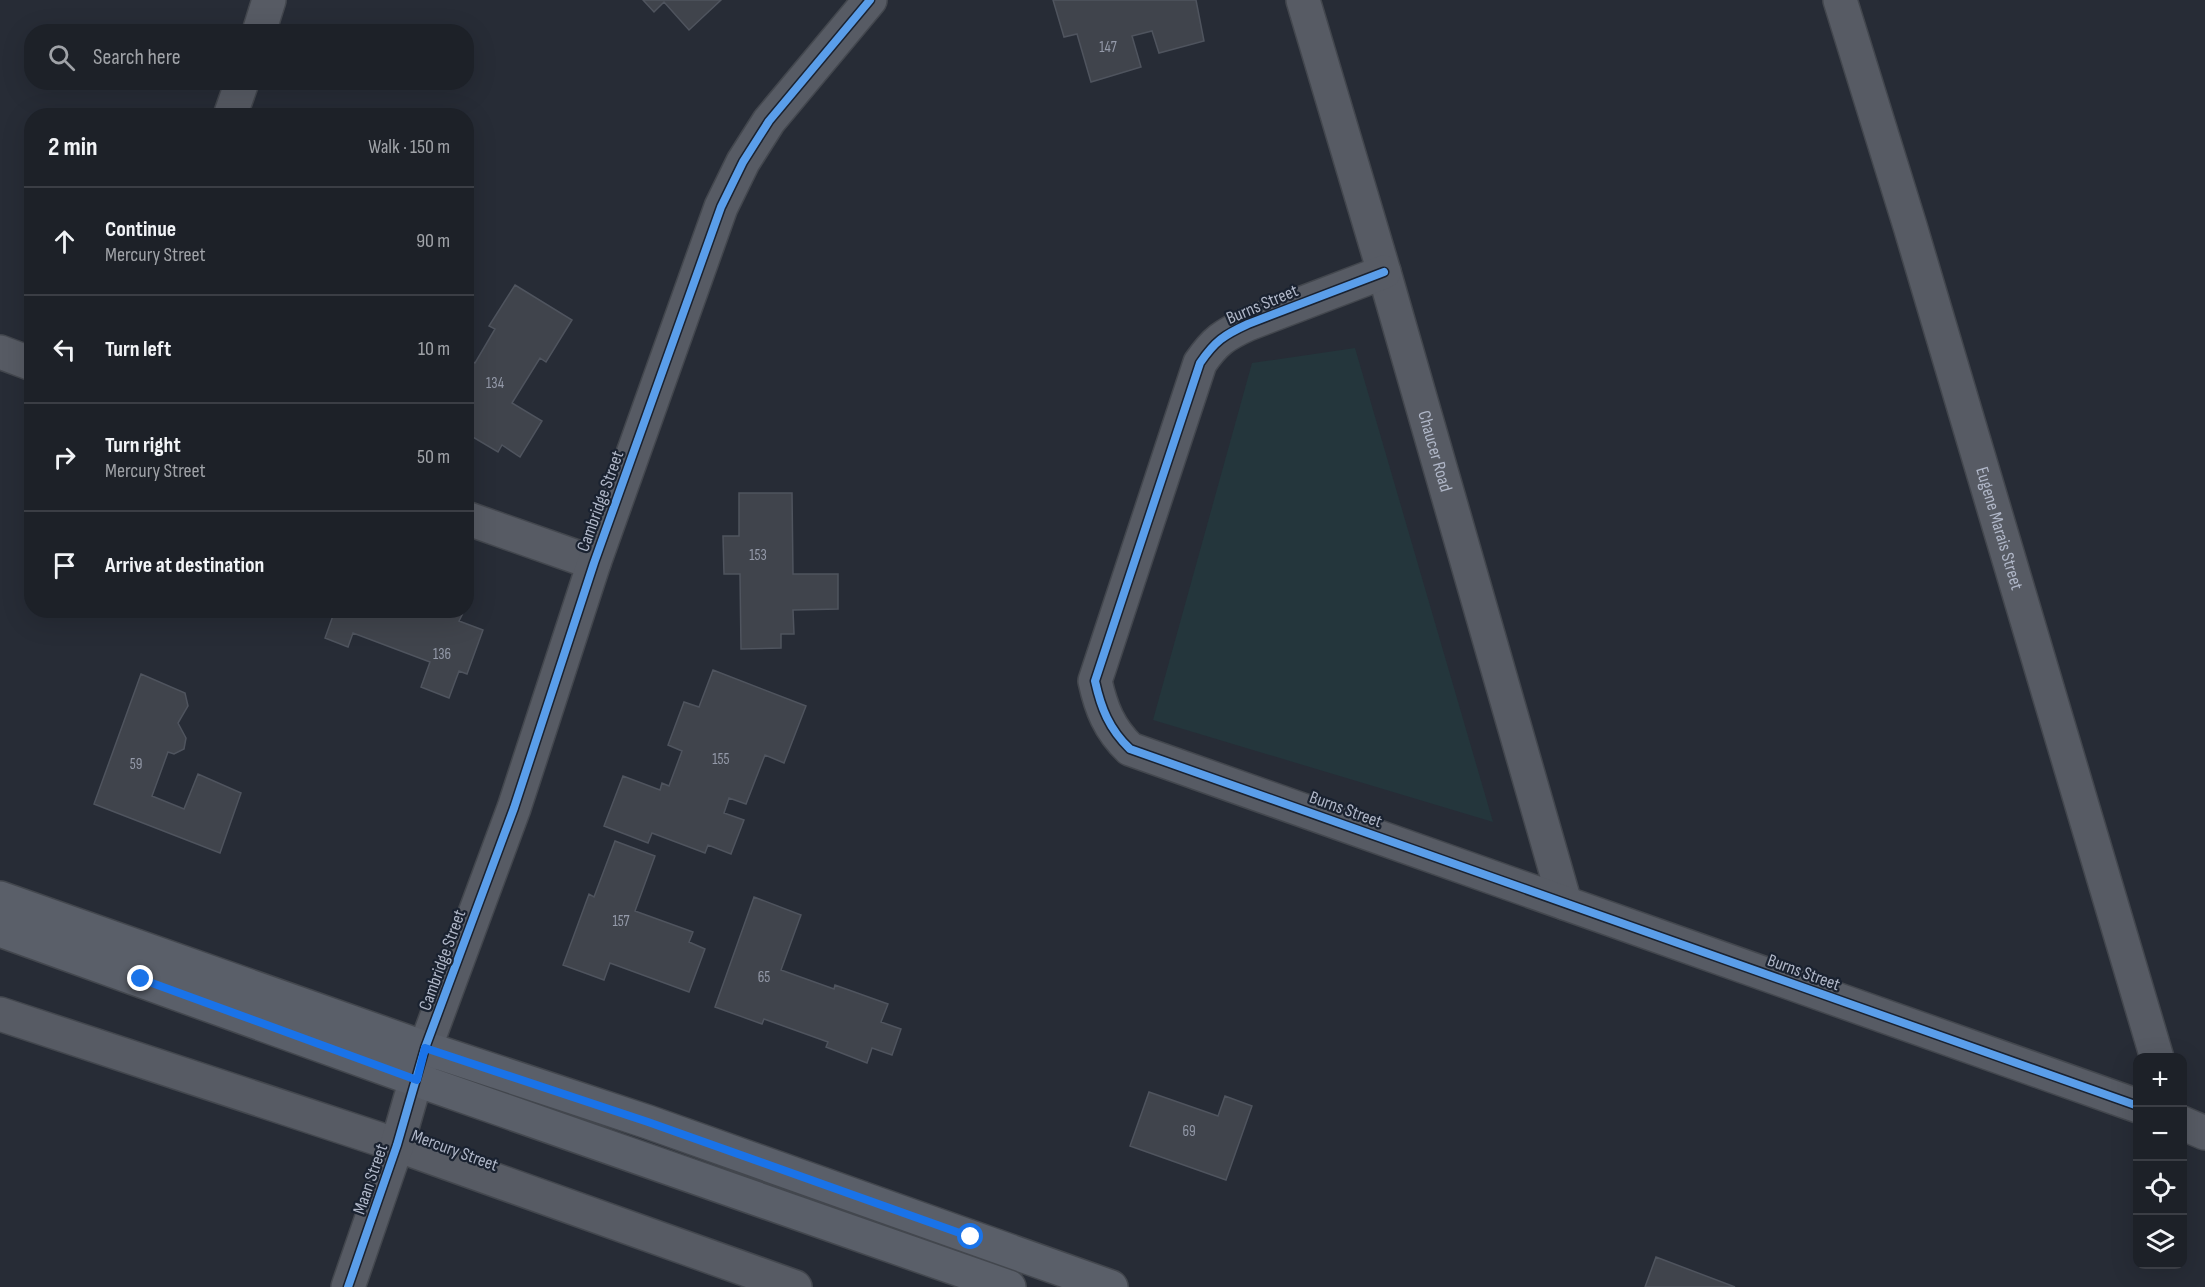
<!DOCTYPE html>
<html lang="en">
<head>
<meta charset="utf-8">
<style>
  :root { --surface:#1d2128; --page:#2a2e34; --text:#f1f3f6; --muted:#a0a3a8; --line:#3b3e45 }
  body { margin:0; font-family:"Sofia Sans Condensed",sans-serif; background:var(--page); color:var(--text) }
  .controls { position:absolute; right:18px; bottom:18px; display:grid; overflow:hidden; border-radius:12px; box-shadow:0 6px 24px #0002 }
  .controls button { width:54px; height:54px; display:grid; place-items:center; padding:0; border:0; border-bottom:2px solid var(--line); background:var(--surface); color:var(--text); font:30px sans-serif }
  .stop { position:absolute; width:18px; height:18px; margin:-14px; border:4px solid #1a73e8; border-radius:50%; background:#fff }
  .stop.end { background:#1a73e8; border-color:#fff; box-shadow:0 2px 6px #0008 }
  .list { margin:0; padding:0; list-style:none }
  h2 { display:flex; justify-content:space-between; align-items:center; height:78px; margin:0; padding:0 24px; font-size:26px }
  h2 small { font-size:20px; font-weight:400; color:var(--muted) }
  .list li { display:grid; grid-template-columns:39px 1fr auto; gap:18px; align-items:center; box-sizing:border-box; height:108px; padding:0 24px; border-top:2px solid var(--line) }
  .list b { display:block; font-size:22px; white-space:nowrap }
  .list p { margin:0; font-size:20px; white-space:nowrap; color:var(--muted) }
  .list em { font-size:20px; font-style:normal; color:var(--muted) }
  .icon { flex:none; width:33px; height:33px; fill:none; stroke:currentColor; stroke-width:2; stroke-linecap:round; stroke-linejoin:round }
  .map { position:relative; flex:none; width:2205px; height:1287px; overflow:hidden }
  .search { position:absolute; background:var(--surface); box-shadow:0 6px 24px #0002; left:24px; top:24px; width:450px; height:66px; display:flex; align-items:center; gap:15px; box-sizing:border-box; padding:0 21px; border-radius:24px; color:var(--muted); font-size:22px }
  .panel { position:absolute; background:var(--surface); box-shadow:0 6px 24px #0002; left:24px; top:108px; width:450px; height:510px; border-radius:24px }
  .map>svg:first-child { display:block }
  .green { fill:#24363c }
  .building { fill:#40444c; stroke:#4f545e; stroke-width:1.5 }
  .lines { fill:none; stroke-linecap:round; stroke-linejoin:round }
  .street-casing { stroke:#43474e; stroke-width:36 }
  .secondary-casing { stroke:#43474e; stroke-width:36 }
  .street { stroke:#575b64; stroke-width:33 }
  .secondary { stroke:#5a5f69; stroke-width:33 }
  .cycleway-casing { stroke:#1a2230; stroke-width:11 }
  .cycleway { stroke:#5a9eea; stroke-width:8 }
  .route { stroke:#1a73e8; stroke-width:8 }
  .labels { text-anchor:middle; stroke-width:4.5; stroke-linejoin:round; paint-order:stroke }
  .number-label { font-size:15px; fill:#949aa9 }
  .street-label { font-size:18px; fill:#b0b7c8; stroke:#1a2230 }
</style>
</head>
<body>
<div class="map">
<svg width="2205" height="1287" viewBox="0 0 2205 1287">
  <rect width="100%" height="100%" fill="#272c36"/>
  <path class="green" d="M1355 348 1493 822 1153 720 1252 363Z"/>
  <path class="building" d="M643 0H721L689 30 664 2 654 12Z
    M1053 0H1196L1204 41 1159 53 1152 31 1132 36 1141 67 1091 82 1077 34 1064 37Z
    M515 285 572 320 546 362 540 358 512 403 542 421 520 457 502 445 498 452 466 433V358L475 363 495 329 489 326Z
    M739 493H792L793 574H838V609L793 610 794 634H781V648L741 649 740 574H724L723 536H739Z
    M335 610H462L464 611 459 621 483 630 467 674 459 671 449 698 421 687 430 662 353 633 348 647 325 638Z
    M713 670 806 706 784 763 765 755 746 804 729 798 724 813 744 820 731 854 708 845 705 853 652 833 648 843 604 826 623 776 660 790 662 783 669 786 682 751 668 745 684 702 699 707Z
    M141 674 185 693 188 706 178 723 186 738 184 749 174 754 168 752 152 796 184 809 198 774 241 793 220 853 94 804Z
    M615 841 655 856 635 911 693 932 689 942 705 949 689 992 610 963 604 980 563 965 589 894 594 897Z
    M754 897 801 915 781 970 834 989 835 985 888 1004 881 1022 901 1029 892 1055 872 1048 867 1063 826 1047 828 1042 764 1019 762 1024 715 1007Z
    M1149 1092 1218 1116 1225 1096 1252 1106 1226 1180 1130 1146Z
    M1656 1257 1735 1287H1645Z"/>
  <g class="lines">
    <g class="street-casing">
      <g id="street">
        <path id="s1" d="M1303 0 1384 272 1565 903"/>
        <path id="s2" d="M1840 0 1910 226 2157 1058"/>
        <path d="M259 32 269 0"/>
        <path d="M230 116 242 82"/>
        <path d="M1384 272 1248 324C1224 335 1215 341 1200 363L1095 681C1101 708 1109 729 1130 749L2138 1106"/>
        <path d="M0 352 32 364"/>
        <path d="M466 518 594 563"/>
        <path d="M0 1014 397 1145 795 1287"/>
        <path d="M2182 1123 2205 1133"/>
        <path d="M348 1287 397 1145 425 1048 514 808 594 563 721 207 743 162 769 121 870 0"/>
      </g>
    </g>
    <g class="secondary-casing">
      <path id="secondary" d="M0 898 425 1048 648 1122 1111 1287
        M0 930 417 1080 1009 1287"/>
    </g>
    <use href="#street" class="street"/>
    <use href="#secondary" class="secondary"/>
    <g class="cycleway-casing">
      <path id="cycleway" d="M1384 272 1248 324C1224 335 1215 341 1200 363L1095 681C1101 708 1109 729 1130 749L2138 1106
        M348 1287 397 1145 425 1048 514 808 594 563 721 207 743 162 769 121 870 0"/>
    </g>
    <use href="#cycleway" class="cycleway"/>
  </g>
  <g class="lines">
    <path class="route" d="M141 979 417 1080 425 1048 648 1122 971 1237"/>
  </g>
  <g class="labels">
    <g class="number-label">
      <text x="1108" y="52">147</text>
      <text x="495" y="388">134</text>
      <text x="758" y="560">153</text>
      <text x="442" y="659">136</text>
      <text x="721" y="764">155</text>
      <text x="136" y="769">59</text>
      <text x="621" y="926">157</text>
      <text x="764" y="982">65</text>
      <text x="1189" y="1136">69</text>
    </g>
    <g class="street-label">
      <text transform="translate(1262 304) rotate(-23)" y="6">Burns Street</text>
      <text dy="6" stroke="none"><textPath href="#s1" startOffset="470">Chaucer Road</textPath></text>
      <text transform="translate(600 501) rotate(-70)" y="6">Cambridge Street</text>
      <text dy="6" stroke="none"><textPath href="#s2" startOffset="552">Eugene Marais Street</textPath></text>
      <text transform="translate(1346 809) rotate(20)" y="6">Burns Street</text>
      <text transform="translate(442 960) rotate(-70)" y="6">Cambridge Street</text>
      <text transform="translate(1804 972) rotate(20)" y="6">Burns Street</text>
      <text transform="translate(455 1150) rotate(20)" y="6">Mercury Street</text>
      <text transform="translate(370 1179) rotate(-71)" y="6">Maan Street</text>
    </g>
  </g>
</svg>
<div class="controls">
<button>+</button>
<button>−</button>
<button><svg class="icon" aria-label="locate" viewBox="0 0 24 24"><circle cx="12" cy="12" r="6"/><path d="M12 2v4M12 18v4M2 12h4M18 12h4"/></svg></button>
<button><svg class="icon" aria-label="layers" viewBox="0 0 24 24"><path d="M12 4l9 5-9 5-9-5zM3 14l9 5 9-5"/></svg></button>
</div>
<div class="stop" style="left:971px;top:1237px"></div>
<div class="stop end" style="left:141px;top:979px"></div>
<div class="search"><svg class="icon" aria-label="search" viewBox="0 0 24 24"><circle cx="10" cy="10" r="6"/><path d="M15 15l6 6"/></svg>Search here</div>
<section class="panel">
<h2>2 min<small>Walk · 150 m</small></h2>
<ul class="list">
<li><svg class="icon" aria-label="ahead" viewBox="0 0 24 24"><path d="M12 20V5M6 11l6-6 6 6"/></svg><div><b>Continue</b><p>Mercury Street</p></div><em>90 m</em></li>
<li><svg class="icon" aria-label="left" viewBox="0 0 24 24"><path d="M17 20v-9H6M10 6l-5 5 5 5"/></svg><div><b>Turn left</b></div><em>10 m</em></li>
<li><svg class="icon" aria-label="right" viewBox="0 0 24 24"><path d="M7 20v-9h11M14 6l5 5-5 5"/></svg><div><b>Turn right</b><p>Mercury Street</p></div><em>50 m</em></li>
<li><svg class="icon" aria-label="arrive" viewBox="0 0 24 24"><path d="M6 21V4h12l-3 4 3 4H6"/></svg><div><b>Arrive at destination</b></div></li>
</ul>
</section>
</div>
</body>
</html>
